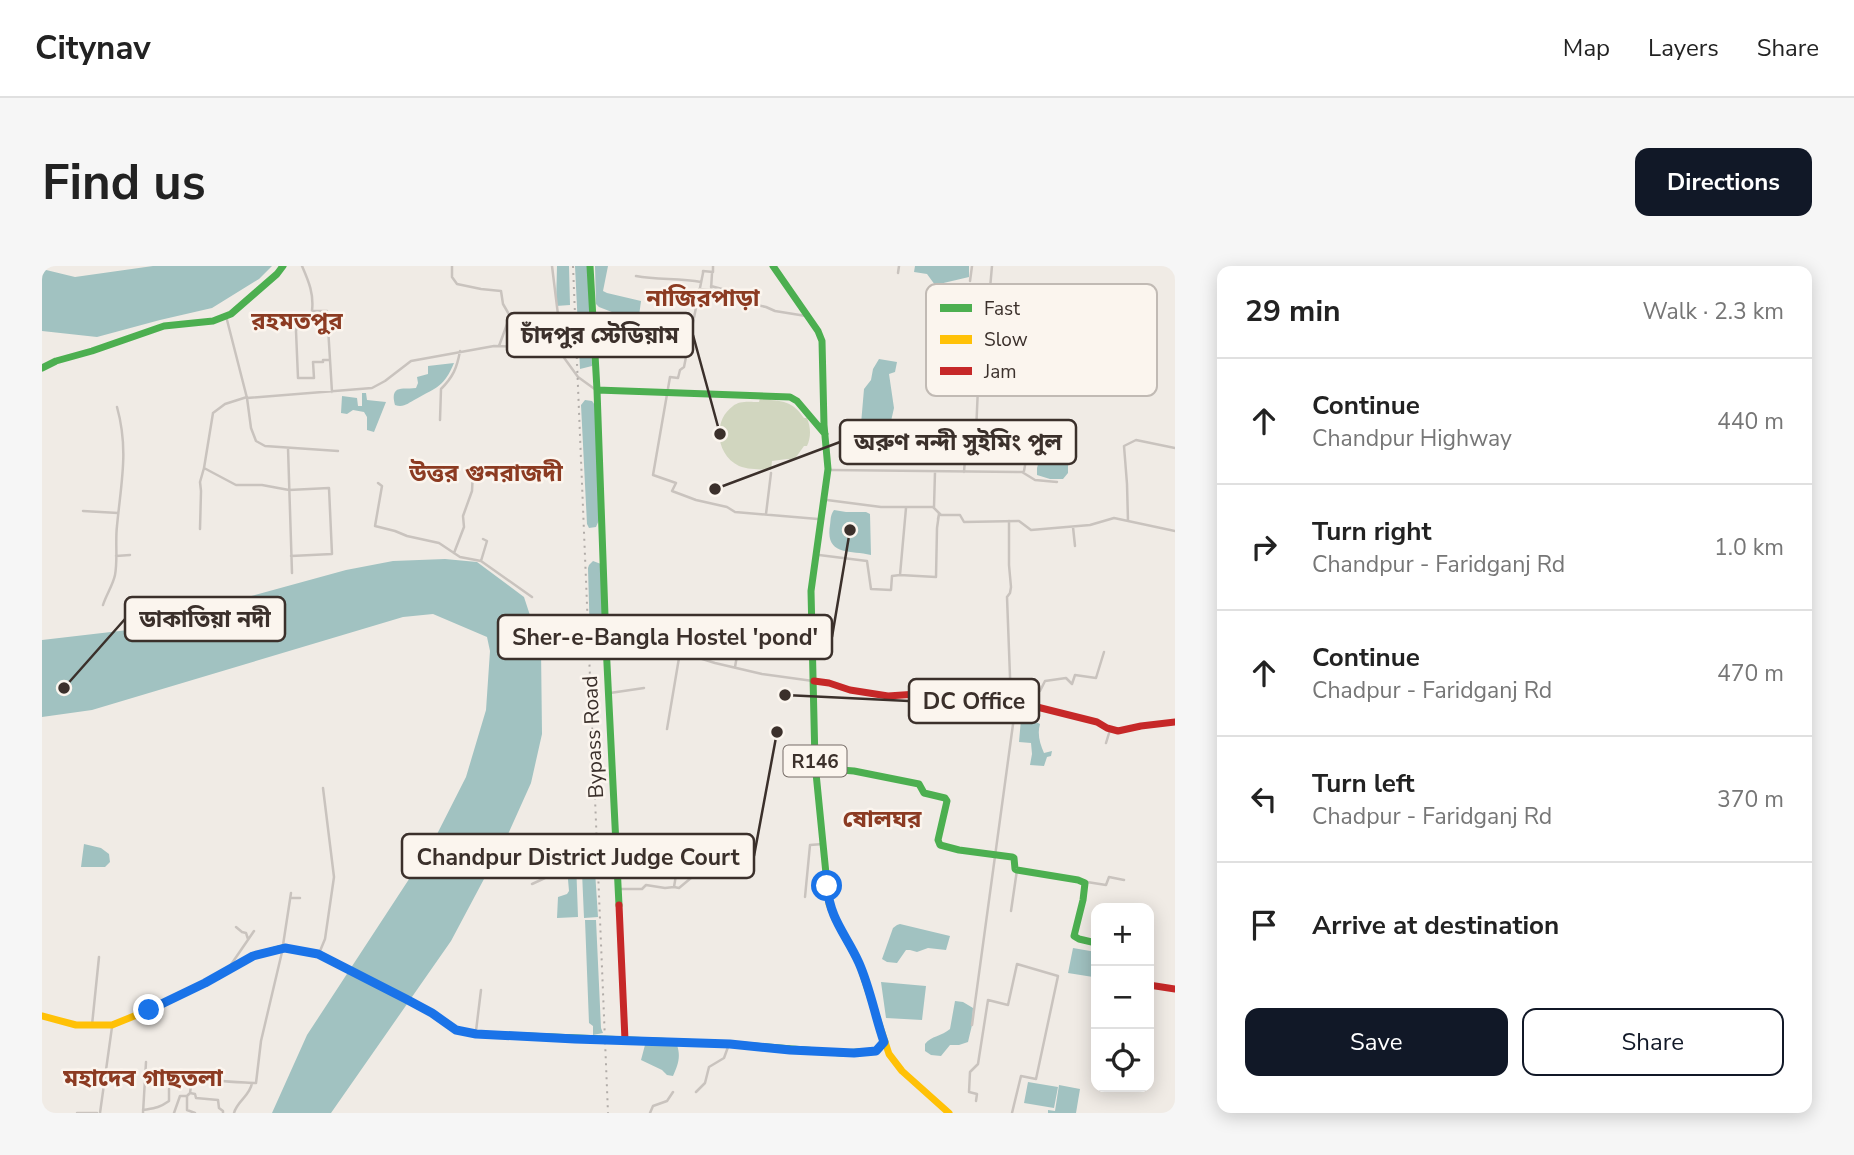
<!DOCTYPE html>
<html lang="en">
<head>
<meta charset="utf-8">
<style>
  :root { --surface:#fff; --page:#f6f6f6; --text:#222; --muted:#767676; --line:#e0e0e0; --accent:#111827 }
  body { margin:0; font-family:"Nunito Sans","Noto Sans Bengali",sans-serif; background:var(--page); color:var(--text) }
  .controls { position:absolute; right:21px; bottom:21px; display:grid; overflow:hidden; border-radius:14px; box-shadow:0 4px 18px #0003 }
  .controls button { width:63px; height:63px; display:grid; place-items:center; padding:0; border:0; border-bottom:2px solid var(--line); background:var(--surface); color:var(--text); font:35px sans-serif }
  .stop { position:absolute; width:21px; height:21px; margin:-16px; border:5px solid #1a73e8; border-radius:50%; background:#fff }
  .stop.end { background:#1a73e8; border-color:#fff; box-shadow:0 2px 7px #0008 }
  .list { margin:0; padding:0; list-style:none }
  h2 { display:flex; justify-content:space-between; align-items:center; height:91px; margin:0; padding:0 28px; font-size:30px }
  h2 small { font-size:23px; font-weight:400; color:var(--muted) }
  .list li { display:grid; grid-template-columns:46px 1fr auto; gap:21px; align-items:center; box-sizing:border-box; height:126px; padding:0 28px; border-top:2px solid var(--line) }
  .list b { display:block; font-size:26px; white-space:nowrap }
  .list p { margin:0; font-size:23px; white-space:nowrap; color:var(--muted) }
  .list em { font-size:23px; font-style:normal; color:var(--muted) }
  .actions { display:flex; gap:14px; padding:21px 28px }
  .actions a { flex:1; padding:16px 0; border:2px solid var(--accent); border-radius:14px; text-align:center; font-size:24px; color:var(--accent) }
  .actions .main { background:var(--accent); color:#fff }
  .icon { flex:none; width:38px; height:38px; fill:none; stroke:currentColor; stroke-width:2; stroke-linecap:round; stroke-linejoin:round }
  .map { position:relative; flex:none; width:1133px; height:847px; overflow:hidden; border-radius:14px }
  header { display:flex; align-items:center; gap:42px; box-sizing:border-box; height:98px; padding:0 35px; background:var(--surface); border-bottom:2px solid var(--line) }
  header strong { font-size:33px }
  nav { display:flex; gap:38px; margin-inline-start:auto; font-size:24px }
  .intro { display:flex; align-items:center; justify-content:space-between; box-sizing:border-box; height:168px; padding:0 42px }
  h1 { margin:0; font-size:49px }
  .button { padding:18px 32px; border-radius:14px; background:var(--accent); color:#fff; font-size:24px; font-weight:700 }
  main { display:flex; gap:42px; padding:0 42px }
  aside { flex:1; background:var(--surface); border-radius:14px; box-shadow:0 4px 18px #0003 }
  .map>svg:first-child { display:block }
  .green { fill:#d1d6bf }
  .water { fill:#a1c2c1 }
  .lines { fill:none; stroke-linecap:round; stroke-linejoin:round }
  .street { stroke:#c9c3be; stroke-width:2.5 }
  .fast { stroke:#4caf50; stroke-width:7 }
  .slow { stroke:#ffc107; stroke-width:7 }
  .jam { stroke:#c62828; stroke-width:7 }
  .rail { stroke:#b1aca8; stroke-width:2; stroke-dasharray:2 5; stroke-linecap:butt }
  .route { stroke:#1a73e8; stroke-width:9 }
  .labels { text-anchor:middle; stroke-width:5; stroke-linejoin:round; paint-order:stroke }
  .shield { fill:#fbf5ee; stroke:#756b66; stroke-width:2 }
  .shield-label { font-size:19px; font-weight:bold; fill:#3b302b }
  .street-label { font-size:21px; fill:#3b302b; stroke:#fbf5ee }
  .quarter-label { font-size:24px; font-weight:bold; fill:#8c3b22; stroke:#fbf5ee }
  .key { fill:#fbf5ee; stroke:#c1bab4; stroke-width:2 }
  .key-label { font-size:19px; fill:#3b302b }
  .leader { fill:none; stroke:#3b302b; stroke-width:2.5 }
  .callout-dot { fill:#3b302b; stroke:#fbf5ee; stroke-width:2.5 }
  .callout { fill:#fbf5ee; stroke:#3b302b; stroke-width:2.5 }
  .callout-label { font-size:23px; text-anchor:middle; font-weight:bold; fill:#3b302b }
</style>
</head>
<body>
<header>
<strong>Citynav</strong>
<nav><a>Map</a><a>Layers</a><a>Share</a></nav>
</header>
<div class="intro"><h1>Find us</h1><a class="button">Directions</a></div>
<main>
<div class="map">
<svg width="1133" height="847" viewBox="0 0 1133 847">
  <rect width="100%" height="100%" fill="#f0ebe5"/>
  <path class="green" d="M718 132H729V134C745 135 753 139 762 152H765C769 162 769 171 765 180H762L752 194 745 193 730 195 729 204C718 203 707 204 697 200 674 189 670 155 691 140 698 134 709 136 717 136Z"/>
  <path class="water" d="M111 0H230L217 13 170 42 118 54 55 71 0 65V3L33 11Z
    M515 0H527L528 39 514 40Z
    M533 0H546L550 100 538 103Z
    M553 0H566L561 25 565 27 599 35 597 50H580L557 41 554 38Z
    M873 0H927V11L893 19 885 8 872 6Z
    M837 93 855 96 853 106 847 108 852 142 847 164 836 167 831 158H819L822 123 829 114 831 103Z
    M412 97C402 121 395 121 374 133 366 137 362 142 353 139 347 117 363 124 374 122L376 117 375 111 386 108V100Z
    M320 127H324L325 134 344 136 332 166 325 164V151L322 146 311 144 305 148 299 147 300 130 315 132 316 140H320Z
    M543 134 550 135 553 139 557 254 554 261 547 262 545 258 539 139Z
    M1012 185 1022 187 1026 190V207L1021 213H1008L995 209V202L999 188Z
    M792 244 804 246H824L828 248 829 289C807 284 783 290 788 259 789 253 788 250 792 244Z
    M403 293 435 296 482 331 499 383 500 468 489 517 467 566 409 675 289 847H230L265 769 390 578 424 511 444 444 448 385 445 371 391 348 361 351 50 444 0 451V374L86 364 304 304 351 295Z
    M551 295 559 298 562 371 559 375 553 376 548 374 546 302 547 299Z
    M974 446 998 458C995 468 998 478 1002 487L1010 485 1009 490 1005 491 1002 500 988 499 990 488 989 477 977 476 979 453 975 451Z
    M42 578 59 582 67 588 68 596 63 601H39Z
    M534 595 536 651 515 652 516 631 525 628 527 625 525 602Z
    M553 605 556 651 542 652 540 606Z
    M543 654H554L559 762 561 767 551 769V760L547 757Z
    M858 658 908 670 904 684 886 682 875 686 868 684H864L855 697 845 696 840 693 851 662 855 659Z
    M1031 682 1054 686 1051 711 1026 707Z
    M839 716 884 720 880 754 844 752Z
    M913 735 921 736 931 742 930 759 926 776 917 779H908L899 790 889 789 883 785V778C889 770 900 770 908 763Z
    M603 779H635C639 791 636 799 631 810L625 809 620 804 599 794Z
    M986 816 1016 821 1012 842 982 837Z
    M1017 819 1038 823 1034 847H1006V844L1013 845Z"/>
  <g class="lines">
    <path class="street" d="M260 0C267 16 272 28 270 45H285L290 126
      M410 0V11L415 18 439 23 459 25 461 38 468 50 457 80
      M510 0 518 65 515 82
      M671 0V6L661 5V7L642 101 638 104 636 112 628 111 611 209 634 217 630 225 654 234 685 241 693 246 776 253
      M950 0 947 34V91L950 114
      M1133 0V2
      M856 7 857 0
      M594 10C616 14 637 12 659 16
      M928 15 930 0
      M669 20 698 28 710 38 724 41 733 45 764 50
      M657 23 669 24 670 7
      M184 50 205 132 209 162 214 175 223 180 296 185
      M261 60H255L254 65 256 112H272L271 96H281V94H288
      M950 114 1020 107 1032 102 1076 103
      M205 132 330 122 343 115 369 95 452 80 515 82 536 111 554 124
      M398 154 399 123C411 111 415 102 418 85
      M246 182 250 307
      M162 202 194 219H220L247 224 287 222 290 288 249 290
      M789 204 980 206 993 214 1015 216
      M922 206 925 167H934L936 121 949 119 950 114
      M980 206 982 205 986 183
      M336 217 340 220 333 260 353 265 365 270 397 277 418 291 439 295 490 331
      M785 234 839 241H891L899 249H918L922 256 977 255 989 264 1048 259 1072 252 1133 265
      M892 241 893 206
      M41 245 76 247
      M724 248 729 207
      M1086 255 1085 218 1082 180 1094 174 1133 182
      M1031 261 1033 280
      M158 263 159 225 158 216 162 202 171 147 183 138 205 131
      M412 287 422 261 421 250 430 225 431 206
      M777 289 825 295 829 323 849 324 850 310 858 309 864 242
      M74 290 88 289
      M439 295 445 275 441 273
      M858 309 894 311 895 262 897 248 896 253
      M61 339C64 329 71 319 73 309 76 293 73 276 75 260 79 217 87 184 75 141
      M680 366 696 371 698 373 693 401
      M564 374 598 373 608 370 630 376 635 385 673 397 720 408 771 415
      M536 380 564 378
      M568 427 602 422
      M969 429 973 430 974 437
      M986 439 990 429 998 425 1003 415 1024 412 1030 418 1033 409 1054 412 1062 386
      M625 463 638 386
      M1064 477 1068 464
      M1043 617 1045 616 1064 619 1067 611 1082 614
      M490 618C508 610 524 603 536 587
      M632 621 636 597
      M576 623H600L604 619 623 622 632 621 637 622 649 612
      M763 631 768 579 781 578
      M249 632H258
      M969 645 975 604
      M194 661 200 666 204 667 206 673
      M241 679 249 627
      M278 685 283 673 292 611 281 522
      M188 700 212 665
      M50 759 57 691
      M930 759 972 451V441L969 437 965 331 968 327 969 321 967 299V255
      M434 765 439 724
      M104 814H118L120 803
      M654 826 663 817 667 801 682 792 686 781
      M148 827 150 813 153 811C173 816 196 816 214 817L219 775 240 686
      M934 835 935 828 927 826 928 806 936 798 946 734 966 739 975 698 1016 710 994 813 979 810 970 847
      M101 844C113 842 117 842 127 835V823
      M35 847H55
      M58 847 70 761
      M101 847 104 796
      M132 847 138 830H145
      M153 847 145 844V830L148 827 153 828 154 832 176 834 177 842 181 845V847
      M192 847C195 835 208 830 210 817
      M608 847 611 840 625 835 631 826"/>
    <path class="fast" d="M548 0 555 124 564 378 577 639
      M731 0 776 65 780 75 782 159 786 203 769 325 773 497 786 628
      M0 102 14 95 50 85 122 60 171 55 189 48 235 8 241 0
      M555 124 748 131 755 135 783 168
      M773 502 812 505 877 518 882 527 903 532 905 535 896 574 898 579 917 584 970 591 972 592 973 603 975 604 1036 614 1043 617 1041 634 1032 670 1037 673 1054 677
      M201 696 211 690 241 682 277 688 390 747 414 764 434 768 688 778 800 787 834 785 842 777"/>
    <path class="slow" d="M786 628 787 638 793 653 817 697 847 788 860 805 907 847
      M0 750 34 759H70L107 744 163 717 201 696"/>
    <path class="jam" d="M772 415 787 417 808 424 846 430 904 426 929 435 991 440 1055 456 1065 462 1076 465 1099 460 1133 456
      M577 639 583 774
      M1107 719 1133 723"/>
    <path class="rail" d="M531 0 566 847"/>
  </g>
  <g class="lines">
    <path class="route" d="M107 744 163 717 211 690 243 682 276 688 364 733 390 747 414 764 434 768 533 773 688 778 748 784 812 787 834 785 842 776C833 750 828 722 817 697 804 668 788 654 785 620"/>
  </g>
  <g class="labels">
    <rect class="shield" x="741.5" y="479.5" width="63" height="31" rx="5"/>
    <g class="shield-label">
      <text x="773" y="502">R146</text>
    </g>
    <g class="street-label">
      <text transform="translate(551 471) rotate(-93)" y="7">Bypass Road</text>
    </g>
    <g class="quarter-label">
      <text x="661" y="40">নাজিরপাড়া</text>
      <text x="255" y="63">রহমতপুর</text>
      <text x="444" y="215">উত্তর গুনরাজদী</text>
      <text x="840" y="561">ষোলঘর</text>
      <text x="101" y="820">মহাদেব গাছতলা</text>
    </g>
  </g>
  <rect x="884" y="18" width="231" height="112" rx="10" class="key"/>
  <rect x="898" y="38" width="32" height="8" fill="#4caf50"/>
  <rect x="898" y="69" width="32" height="9" fill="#ffc107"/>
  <rect x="898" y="101" width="32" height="8" fill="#c62828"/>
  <g class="key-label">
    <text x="942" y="49">Fast</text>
    <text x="942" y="80">Slow</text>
    <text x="942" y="112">Jam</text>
  </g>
  <path class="leader" d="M678 168L651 69M673 223L798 176M22 422L83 353M808 264L790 371M743 429L867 435M735 466L712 590"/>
  <g class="callout-dot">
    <circle cx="678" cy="168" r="7"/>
    <circle cx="673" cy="223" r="7"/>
    <circle cx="22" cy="422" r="7"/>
    <circle cx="808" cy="264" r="7"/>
    <circle cx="743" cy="429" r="7"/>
    <circle cx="735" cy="466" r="7"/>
  </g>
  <g class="callout">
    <rect x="465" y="47" width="186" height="44" rx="7"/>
    <rect x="798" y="154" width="236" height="44" rx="7"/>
    <rect x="83" y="331" width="160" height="44" rx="7"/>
    <rect x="456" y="349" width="334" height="44" rx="7"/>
    <rect x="867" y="413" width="130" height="44" rx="7"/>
    <rect x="360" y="568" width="352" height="44" rx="7"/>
  </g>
  <g class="callout-label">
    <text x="558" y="77">চাঁদপুর স্টেডিয়াম</text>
    <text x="916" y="184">অরুণ নন্দী সুইমিং পুল</text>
    <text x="163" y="361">ডাকাতিয়া নদী</text>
    <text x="623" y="379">Sher-e-Bangla Hostel 'pond'</text>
    <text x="932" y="443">DC Office</text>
    <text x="536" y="599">Chandpur District Judge Court</text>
  </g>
</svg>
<div class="controls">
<button>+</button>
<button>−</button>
<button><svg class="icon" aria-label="locate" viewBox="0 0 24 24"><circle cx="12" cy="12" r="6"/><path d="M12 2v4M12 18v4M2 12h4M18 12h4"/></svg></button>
</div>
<div class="stop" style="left:785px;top:620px"></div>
<div class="stop end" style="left:107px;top:744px"></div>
</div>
<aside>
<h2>29 min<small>Walk · 2.3 km</small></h2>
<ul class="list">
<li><svg class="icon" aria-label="ahead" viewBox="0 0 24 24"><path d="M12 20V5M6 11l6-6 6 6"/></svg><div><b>Continue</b><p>Chandpur Highway</p></div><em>440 m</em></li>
<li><svg class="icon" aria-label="right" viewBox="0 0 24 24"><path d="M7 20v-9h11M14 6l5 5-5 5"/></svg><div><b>Turn right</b><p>Chandpur - Faridganj Rd</p></div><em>1.0 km</em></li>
<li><svg class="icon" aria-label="ahead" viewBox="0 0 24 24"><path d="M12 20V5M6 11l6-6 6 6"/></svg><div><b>Continue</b><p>Chadpur - Faridganj Rd</p></div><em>470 m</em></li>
<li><svg class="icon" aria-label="left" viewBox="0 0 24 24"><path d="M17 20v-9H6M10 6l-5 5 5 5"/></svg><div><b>Turn left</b><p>Chadpur - Faridganj Rd</p></div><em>370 m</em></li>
<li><svg class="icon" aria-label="arrive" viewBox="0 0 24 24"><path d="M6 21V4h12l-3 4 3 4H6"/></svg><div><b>Arrive at destination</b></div></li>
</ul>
<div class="actions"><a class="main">Save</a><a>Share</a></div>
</aside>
</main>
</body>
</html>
